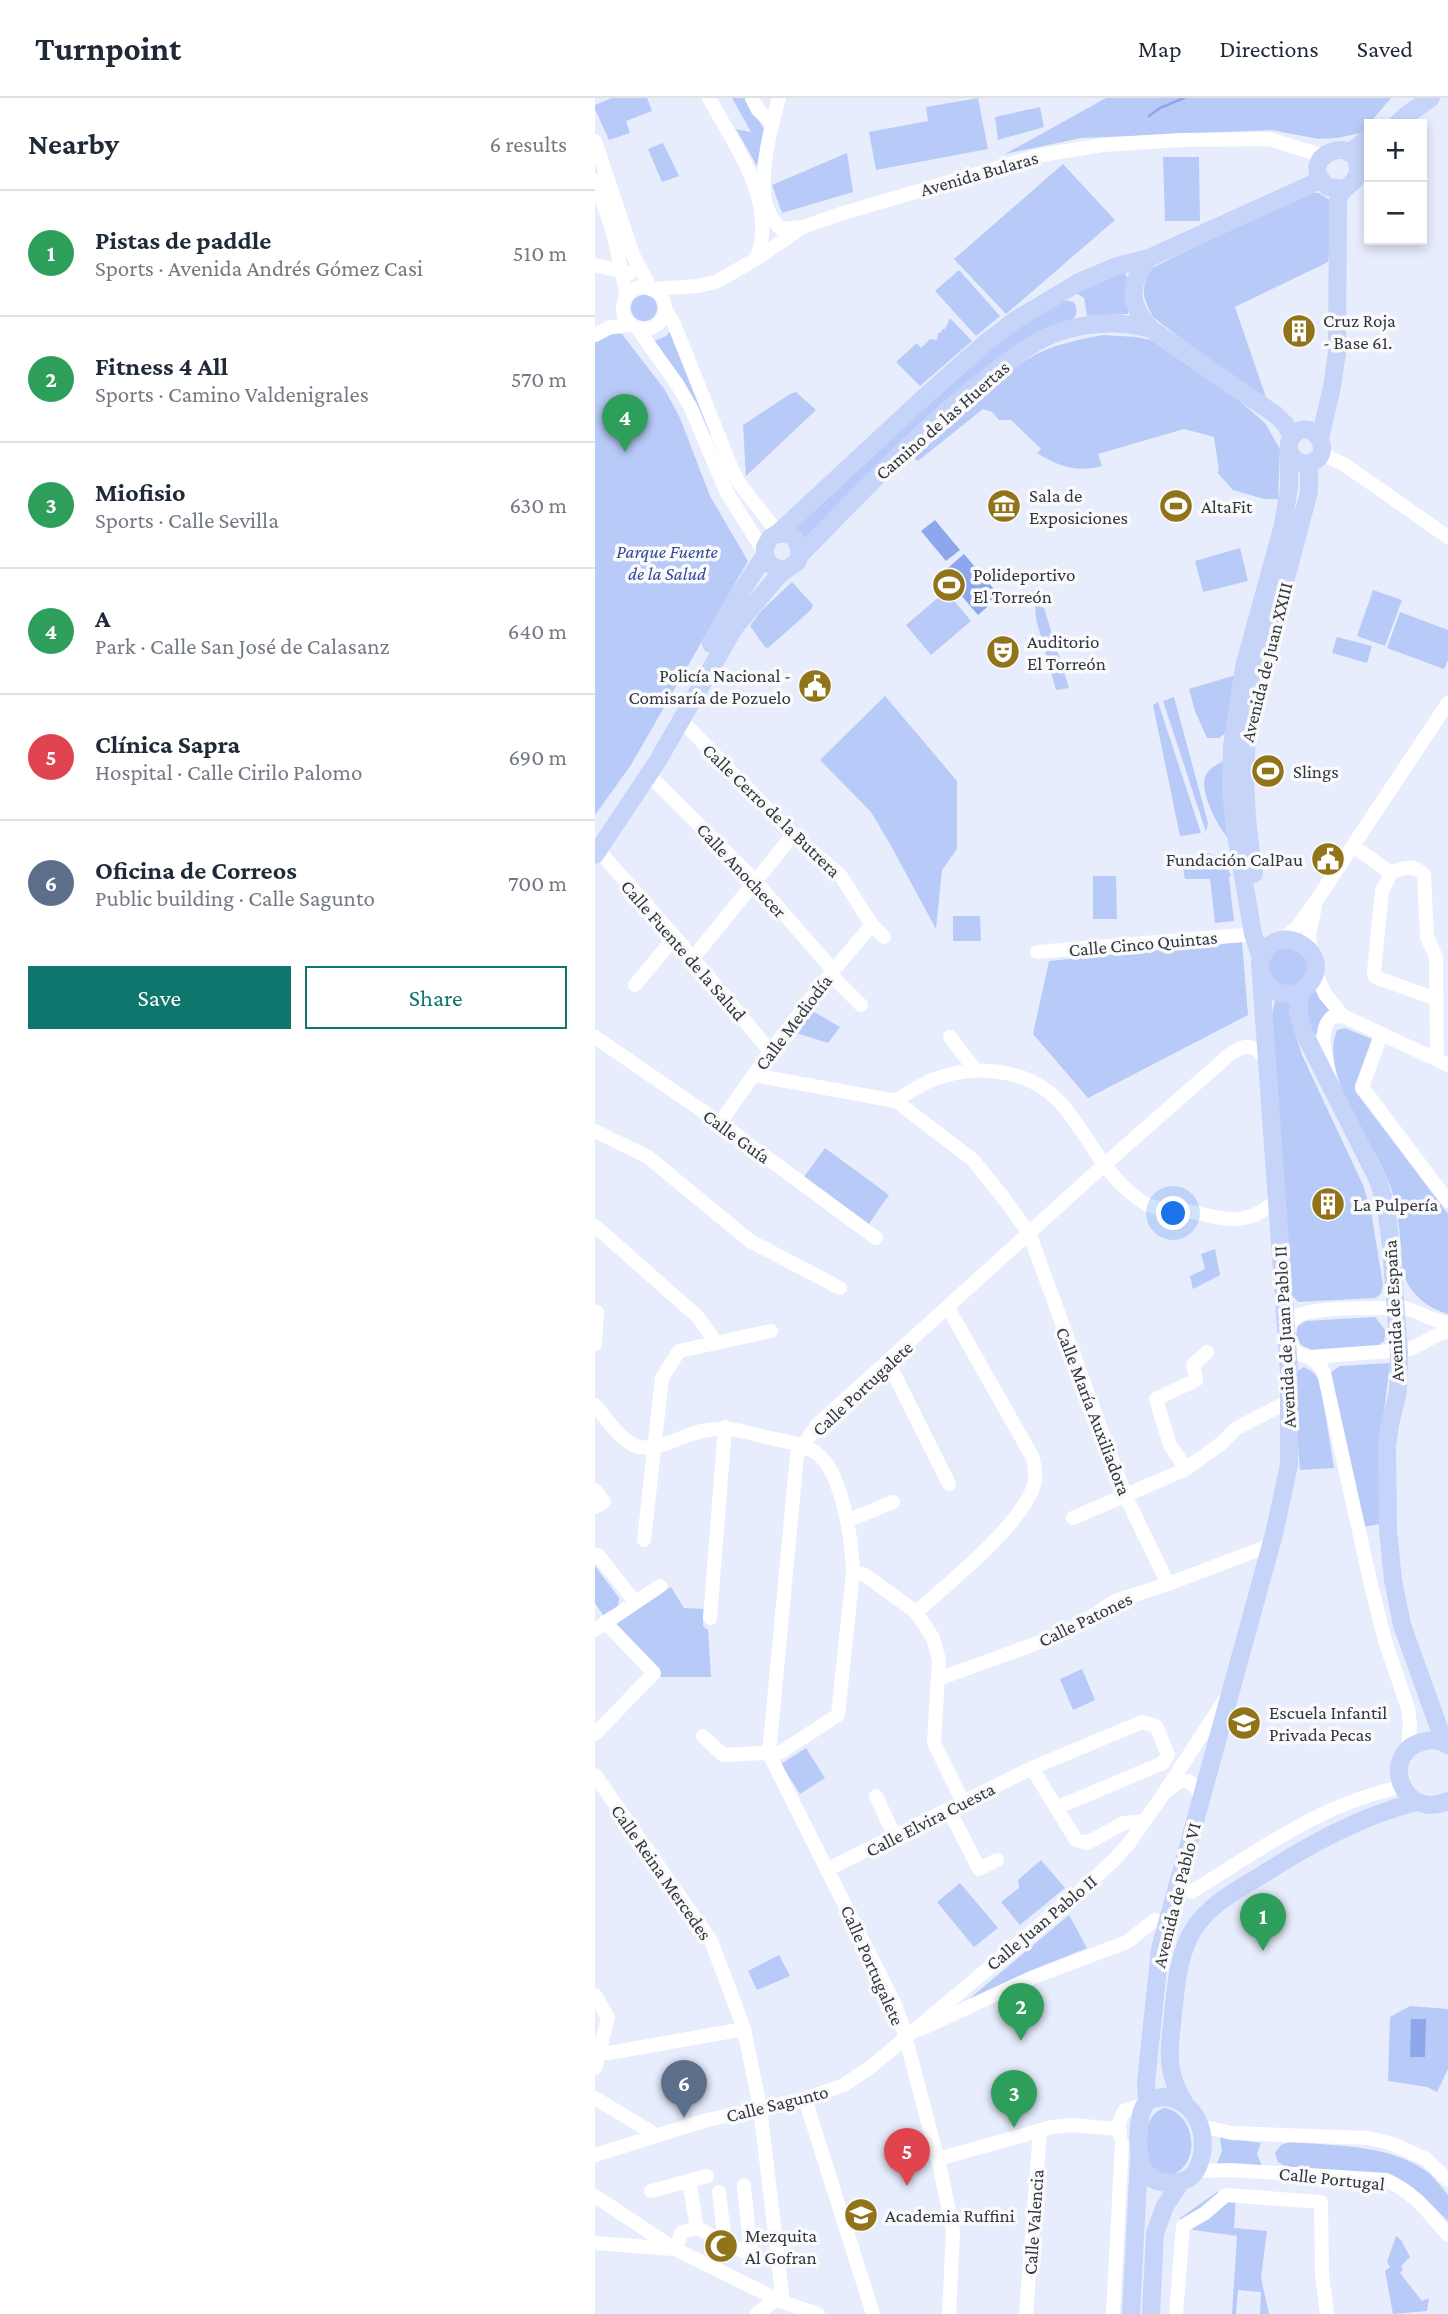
<!DOCTYPE html>
<html lang="en">
<head>
<meta charset="utf-8">
<style>
  :root { --surface:#fff; --page:#f6f6f7; --text:#1f2937; --muted:#747a83; --line:#e0e1e3; --accent:#0f766e }
  body { margin:0; font-family:"Crimson Pro",serif; background:var(--page); color:var(--text) }
  .controls { position:absolute; right:21px; top:21px; display:grid; overflow:hidden; border-radius:0px; box-shadow:0 4px 10px #0003 }
  .controls button { width:63px; height:63px; display:grid; place-items:center; padding:0; border:0; border-bottom:2px solid var(--line); background:var(--surface); color:var(--text); font:35px sans-serif }
  .you { position:absolute; left:579px; top:1116px; width:24px; height:24px; margin:-18px; border:5px solid #fff; border-radius:50%; background:#1a73e8; box-shadow:0 0 0 10px #1a73e833 }
  .badge { display:grid; place-items:center; width:46px; height:46px; border-radius:50%; background:var(--accent); color:#fff; font-size:23px; font-weight:700 }
  .pin { position:absolute; translate:-50% -58px; filter:drop-shadow(0 2px 4px #0008) }
  .pin::after { content:''; position:absolute; top:37px; width:24px; height:21px; background:inherit; clip-path:polygon(0 0,100% 0,50% 100%) }
  .list { margin:0; padding:0; list-style:none }
  h2 { display:flex; justify-content:space-between; align-items:center; height:91px; margin:0; padding:0 28px; font-size:30px }
  h2 small { font-size:23px; font-weight:400; color:var(--muted) }
  .list li { display:grid; grid-template-columns:46px 1fr auto; gap:21px; align-items:center; box-sizing:border-box; height:126px; padding:0 28px; border-top:2px solid var(--line) }
  .list b { display:block; font-size:26px; white-space:nowrap }
  .list p { margin:0; font-size:23px; white-space:nowrap; color:var(--muted) }
  .list em { font-size:23px; font-style:normal; color:var(--muted) }
  .actions { display:flex; gap:14px; padding:21px 28px }
  .actions a { flex:1; padding:16px 0; border:2px solid var(--accent); border-radius:0px; text-align:center; font-size:24px; color:var(--accent) }
  .actions .main { background:var(--accent); color:#fff }
  .map { position:relative; flex:none; width:853px; height:2216px; overflow:hidden }
  header { display:flex; align-items:center; gap:42px; box-sizing:border-box; height:98px; padding:0 35px; background:var(--surface); border-bottom:2px solid var(--line) }
  header strong { font-size:33px }
  nav { display:flex; gap:38px; margin-inline-start:auto; font-size:24px }
  main { display:flex }
  aside { flex:1; background:var(--surface) }
  .map>svg:first-child { display:block }
  .green { fill:#b8caf8 }
  .water { fill:#8ea7ec }
  .lines { fill:none; stroke-linecap:round; stroke-linejoin:round }
  .stream { stroke:#8ea7ec; stroke-width:2.5 }
  .minor { stroke:#fff; stroke-width:14 }
  .major { stroke:#c6d4f9; stroke-width:18 }
  .labels { text-anchor:middle; stroke-width:7; stroke-linejoin:round; paint-order:stroke }
  .street-label { font-size:19px; fill:#323640; stroke:#fafafa }
  .poi-label { font-size:19px; fill:#323640; stroke:#fafafa; text-anchor:start }
  .park-label { font-size:19px; font-style:italic; fill:#324a9a; stroke:#fafafa }
</style>
</head>
<body>
<header>
<strong>Turnpoint</strong>
<nav><a>Map</a><a>Directions</a><a>Saved</a></nav>
</header>
<main>
<aside>
<h2>Nearby<small>6 results</small></h2>
<ul class="list">
<li><span class="badge" style="background:#2e9e5b">1</span><div><b>Pistas de paddle</b><p>Sports · Avenida Andrés Gómez Casi</p></div><em>510 m</em></li>
<li><span class="badge" style="background:#2e9e5b">2</span><div><b>Fitness 4 All</b><p>Sports · Camino Valdenigrales</p></div><em>570 m</em></li>
<li><span class="badge" style="background:#2e9e5b">3</span><div><b>Miofisio</b><p>Sports · Calle Sevilla</p></div><em>630 m</em></li>
<li><span class="badge" style="background:#2e9e5b">4</span><div><b>A</b><p>Park · Calle San José de Calasanz</p></div><em>640 m</em></li>
<li><span class="badge" style="background:#e0444e">5</span><div><b>Clínica Sapra</b><p>Hospital · Calle Cirilo Palomo</p></div><em>690 m</em></li>
<li><span class="badge" style="background:#5c6f8a">6</span><div><b>Oficina de Correos</b><p>Public building · Calle Sagunto</p></div><em>700 m</em></li>
</ul>
<div class="actions"><a class="main">Save</a><a>Share</a></div>
</aside>
<div class="map">
<svg width="853" height="2216" viewBox="0 0 853 2216">
  <rect width="100%" height="100%" fill="#e7edfd"/>
  <path class="green" d="M17 0H52L57 13 31 23 35 35 14 42 0 11V7Z
    M137 0H150L169 31 162 68 141 31 156 34Z
    M383 0 393 51 281 72 274 34 333 23 331 9Z
    M511 0H796L766 35 742 40 724 41 676 32 486 40 410 56Z
    M445 9 449 29 403 42 400 19Z
    M68 45 84 78 67 84 53 51Z
    M252 55 258 94 187 115 177 87Z
    M568 59H604L605 123H570Z
    M468 66 520 122 411 216 359 161Z
    M709 95H724L736 103 740 117 733 164 640 209 674 308 558 219C547 199 545 190 557 170Z
    M364 172 405 218 381 238 340 193Z
    M529 174 533 181V216L492 218 489 200 481 195Z
    M36 210a13 13 0 1 1 26 0a13 13 0 1 1-26 0Z
    M468 202 479 204C487 220 474 225 461 229L210 444 194 429 372 269 444 213Z
    M355 220 377 243 325 288 301 264 322 245 326 250 335 241 342 242 343 235H346L347 231H350Z
    M77 231 117 336 112 338 57 244 71 238Z
    M15 233 27 236 70 292 85 320 115 398 153 463 36 667 0 717V242Z
    M508 237 541 239 556 242 646 304 670 325 685 351 683 401H669L638 392 622 374 624 373 619 339 589 331 503 356 507 368C482 375 463 368 442 355L446 351 416 322H404L397 314 388 311 323 363 317 359C360 331 399 275 446 254 466 245 487 241 508 237Z
    M201 294 221 312 151 378 148 327 195 296Z
    M645 450 653 483 608 494 600 463Z
    M197 484 218 507 216 512 173 550 170 549 155 528 166 513Z
    M778 492 807 502 790 548 762 538Z
    M351 493 376 523 336 557 311 527Z
    M440 506 449 510 474 590 461 592 441 521Z
    M805 514 853 532V562L849 571 792 550Z
    M742 539 777 548 772 565 737 555Z
    M641 577 632 634 624 640H612L600 613 594 591Z
    M290 598 362 683V751L347 772 341 831 295 746 276 714 225 662Z
    M579 599 613 725 611 734 568 603Z
    M563 604 606 735 585 738 558 607Z
    M630 662 637 744C625 734 601 690 612 675 616 669 624 666 630 662Z
    M613 755 628 761 636 778 634 779 639 823 620 825 615 781H590L586 760 606 758Z
    M498 778H521L522 821H498Z
    M358 818H385L386 843H358Z
    M647 844 653 917 493 1000 438 936 454 863Z
    M683 847 712 853V883L684 891 668 866Z
    M719 884 739 914 724 935 715 938 711 928V895Z
    M681 899 695 901 701 938 707 957 768 1087 776 1113 788 1187 786 1196 780 1200 703 1204 697 1197 677 916Z
    M216 912 245 929 233 945 198 934Z
    M750 930 779 942 760 993 853 1116V1216C835 1211 817 1198 810 1180 806 1171 807 1158 806 1148 804 1128 802 1110 796 1090 782 1047 723 978 742 932Z
    M230 1050 294 1097 273 1127 208 1080Z
    M620 1151 625 1177 598 1191 595 1178 610 1171 606 1156Z
    M780 1219 791 1233 789 1243 781 1249 717 1252 706 1247 701 1237 703 1228 711 1223Z
    M795 1265 785 1344V1426L768 1429 735 1275 745 1268Z
    M709 1269 718 1274 725 1283 739 1370 705 1372 698 1283 701 1274Z
    M0 1468 24 1500 23 1508 8 1517 0 1505Z
    M76 1489 89 1510 109 1511 108 1528 113 1532 116 1579H63L16 1527Z
    M487 1571 500 1602 478 1612 465 1581Z
    M211 1650 230 1680 205 1696 186 1666Z
    M446 1762 470 1790 425 1827 406 1804 424 1790 423 1782Z
    M365 1785 403 1830 379 1849 342 1804Z
    M474 1817 492 1850 435 1873 367 1907Z
    M184 1857 195 1878 162 1892 153 1873Z
    M815 1908 853 1911V1971L842 1994 832 1989 793 1983 795 1919Z
    M570 2010C601 2016 607 2067 576 2077L562 2074C559 2070 553 2065 551 2060 547 2044 551 2014 570 2010Z
    M625 2039 666 2045 662 2056 668 2070 621 2068 627 2053Z
    M695 2044C740 2048 798 2046 835 2076 841 2082 847 2090 853 2097V2123L827 2097 809 2085 694 2070 683 2064 680 2055 686 2047Z
    M622 2094 641 2096 639 2130 672 2133 666 2180 674 2216H665L666 2194 643 2192 641 2216H637L642 2138 584 2130 585 2120Z
    M801 2138 806 2142 815 2159 806 2168 808 2172 805 2175 827 2203 834 2200 832 2213 798 2216 790 2173 795 2169 792 2164Z"/>
  <path class="water" d="M340 422 365 452 351 463 326 433Z
    M369 456 405 498 383 517 347 475Z
    M816 1921H831L830 1959H815Z"/>
  <g class="lines">
    <path class="stream" d="M554 18 565 10 589 0"/>
    <path class="minor" d="M114 0C139 47 184 105 161 161
      M157 0 163 12 177 25
      M184 0C176 28 159 92 176 118 178 123 183 127 186 131L207 129
      M0 43 38 157 56 191
      M0 82 18 134 32 198
      M0 167 35 175
      M28 210a21 21 0 1 1 42 0a21 21 0 1 1-42 0Z
      M57 191 103 188 121 184 161 161 208 129 245 116 446 57 508 47 585 42 674 41 722 56H730
      M70 211 79 226 136 369 144 385 183 435
      M42 230 82 286 96 310 131 393 169 454
      M0 237 13 230 36 226
      M726 355 750 367 853 439
      M86 622 198 737 245 777 277 827 289 839
      M53 676 161 784 238 872
      M758 748 796 775
      M3 752 80 839 175 953
      M688 842 703 828 725 797 853 605
      M715 852 714 838 720 808
      M442 854 658 836
      M98 860 198 737
      M720 874 730 896 748 918 853 967
      M235 876 266 907
      M40 887 80 839
      M841 901 780 879 779 874 787 793 796 775C808 769 819 766 829 777L832 839 841 859 842 962
      M786 937 767 989 853 1103
      M0 939 125 1025 281 1140
      M355 939 381 973
      M158 977 301 1003 378 1062 407 1098 434 1135 530 1397 573 1486
      M734 977C731 960 722 931 737 919L748 918
      M301 1003C312 995 324 988 337 982 382 964 438 971 469 1009 496 1041 513 1084 551 1106 561 1112 589 1111 603 1115 636 1124 655 1126 682 1102
      M125 1025C172 956 222 890 277 827
      M0 1033 53 1059 155 1143 245 1190
      M0 1128 103 1219 121 1245
      M853 1225C836 1223 825 1214 810 1210 781 1211 737 1208 710 1215 684 1222 689 1257 715 1259L811 1252C826 1248 837 1237 853 1233
      M0 1246 2 1214
      M715 1259 726 1269 729 1275 776 1487 791 1546 813 1610 815 1625 813 1651
      M293 1264 354 1386
      M0 1307C10 1319 27 1344 41 1348 62 1355 86 1337 107 1333 135 1328 143 1332 170 1339 188 1343 210 1345 225 1358 248 1380 257 1443 258 1474L243 1617 186 1654 128 1657 108 1638
      M591 1371 575 1347 561 1301 601 1282 598 1267 612 1254
      M0 1392 9 1404 0 1409
      M478 1420 591 1371 628 1344 640 1331 694 1303
      M252 1423 298 1404
      M49 1442 67 1280 84 1253 176 1233
      M0 1459 3 1457 40 1504
      M258 1474 270 1477 321 1514 338 1540 344 1562 339 1645 368 1704
      M321 1514C352 1487 434 1421 440 1382 441 1376 439 1367 438 1360L353 1210
      M115 1520 130 1329
      M0 1532 65 1488
      M343 1581 473 1534 520 1503 573 1486 676 1447
      M0 1636 59 1575 10 1524
      M437 1670 481 1742 492 1745 529 1725 549 1723
      M0 1677 116 1843 135 1893 149 1931 165 2009 188 2204
      M573 1692 584 1683H594L602 1691 606 1701
      M281 1698 300 1739
      M354 1712 384 1771 402 1762
      M233 1771 437 1670 547 1624 561 1628 573 1657 568 1665 461 1710
      M596 1794C664 1753 726 1705 807 1689
      M0 1897 13 1920 0 1970
      M326 1931 436 1880 532 1844 560 1822
      M6 1954 14 1955 149 1931
      M0 2000 61 2037
      M210 2001 278 2216
      M605 2028 637 2035 773 2040 795 2045 831 2061 853 2082
      M525 2037 524 2025 529 2013 550 2006
      M0 2057 112 2022 210 2001 249 1987 277 1968 482 1796 520 1761 535 1744 569 1695 631 1600
      M343 2061 457 2029 477 2027 523 2031
      M601 2073 636 2072 791 2082C820 2095 833 2114 853 2137
      M94 2083 102 2130
      M56 2093 112 2078
      M124 2094 130 2145
      M0 2098 80 2151 188 2204 223 2216
      M0 2145 78 2151
      M80 2151 87 2134 102 2130 156 2157 149 2088
      M161 2216 182 2201
      M354 2216 358 2133 345 2070 307 1926 300 1907 174 1656 202 1357 222 1327 509 1067 634 957C649 946 659 945 671 961
      M431 2216 445 2032
      M518 2216 527 2045
      M581 2216 588 2128 610 2115 631 2097 726 2104 727 2176 732 2216"/>
    <path class="major" d="M802 26 813 16 836 0
      M754 55 774 39
      M554 160C533 186 533 207 556 231L681 317 690 326 697 339
      M725 340 737 289 742 255 743 102C746 88 763 87 763 71 763 33 697 59 733 89L749 91
      M205 457C267 394 328 328 399 274 420 258 441 241 467 233 496 224 526 223 556 231
      M192 471C178 472 168 464 170 449L175 440 183 435 325 303 389 246 422 221 486 183 522 168 554 160 715 87 721 83 723 77
      M116 546 137 508 170 457
      M0 757 62 664 140 529 184 477 203 463 205 451 200 441 196 437 183 435
      M659 776C650 717 646 666 657 607L714 394V365
      M666 860 658 836 639 725 636 691 637 648 649 569 688 427 694 389V344C711 309 746 357 714 365 705 367 699 362 695 355
      M706 893 703 913 709 935 783 1082 791 1109 796 1149 804 1254 803 1294 795 1326 792 1349 793 1432 798 1482 807 1527 849 1644
      M853 1647C845 1642 836 1641 827 1644 784 1655 806 1724 853 1703
      M568 1999C602 2001 616 2039 603 2069 599 2078 593 2083 582 2084 545 2090 541 2058 544 2029 545 2021 546 2010 552 2004 556 2000 563 2000 568 1999Z
      M552 2004 551 1984 565 1851 679 1436 694 1367V1272L665 865C676 818 740 851 715 885 709 893 700 897 691 896 678 895 672 887 666 877
      M589 2004C570 1972 574 1952 578 1917 581 1887 583 1855 600 1829 616 1806 639 1794 662 1780 712 1748 763 1719 821 1704
      M536 2216 544 2061
      M556 2216 560 2135 570 2108 586 2084"/>
  </g>
  <defs>
    <g id="building-disc" transform="scale(1.75)"><circle r="9.5" fill="#917319" stroke="#fafafa"/><path d="M-4-6H4V6H1V3H-1V6H-4ZM-2.5-4.3h1.7v1.8h-1.7ZM.8-4.3h1.7v1.8H.8ZM-2.5-1h1.7V.8h-1.7ZM.8-1h1.7V.8H.8Z" fill="#fff"/></g>
    <g id="museum-disc" transform="scale(1.75)"><circle r="9.5" fill="#917319" stroke="#fafafa"/><path d="M0-6L6-3V-2H-6V-3ZM-5-1h2V3h-2ZM-1-1h2V3h-2ZM3-1h2V3H3ZM-6 4H6V6H-6Z" fill="#fff"/></g>
    <g id="stadium-disc" transform="scale(1.75)"><circle r="9.5" fill="#917319" stroke="#fafafa"/><path d="M0-5a6.5 5 0 1 0 0 10a6.5 5 0 1 0 0-10ZM-3.5-1.8h7v3.6h-7Z" fill="#fff"/></g>
    <g id="theatre-disc" transform="scale(1.75)"><circle r="9.5" fill="#917319" stroke="#fafafa"/><path d="M-5-5.5Q0-4 5-5.5V0Q5 5 0 6Q-5 5-5 0ZM-3.3-2.5H-1v1.5H-3.3ZM1-2.5H3.3v1.5H1ZM-2.8 1Q0 5.5 2.8 1Z" fill="#fff"/></g>
    <g id="civic-disc" transform="scale(1.75)"><circle r="9.5" fill="#917319" stroke="#fafafa"/><path d="M-.6-6.5H3V-4.5H.6V-3L4-1V1h2V6H-6V1h2V-1L-.6-3ZM-1.2 2.5V6h2.4V2.5Z" fill="#fff"/></g>
    <g id="school-disc" transform="scale(1.75)"><circle r="9.5" fill="#917319" stroke="#fafafa"/><path d="M0-5L7-2L0 1L-7-2ZM-4 1L0 2.5L4 1V4Q0 6-4 4Z" fill="#fff"/></g>
    <g id="mosque-disc" transform="scale(1.75)"><circle r="9.5" fill="#917319" stroke="#fafafa"/><path d="M3.5-4.9A6 6 0 1 0 3.5 4.9A5 5 0 1 1 3.5-4.9Z" fill="#fff"/></g>
  </defs>
  <g fill-rule="evenodd">
    <use href="#building-disc" x="704" y="233"/>
    <use href="#museum-disc" x="409" y="408"/>
    <use href="#stadium-disc" x="581" y="408"/>
    <use href="#stadium-disc" x="354" y="487"/>
    <use href="#theatre-disc" x="408" y="554"/>
    <use href="#civic-disc" x="220" y="588"/>
    <use href="#stadium-disc" x="673" y="673"/>
    <use href="#civic-disc" x="733" y="761"/>
    <use href="#building-disc" x="733" y="1106"/>
    <use href="#school-disc" x="649" y="1625"/>
    <use href="#school-disc" x="266" y="2117"/>
    <use href="#mosque-disc" x="126" y="2148"/>
  </g>
  <g class="labels">
    <g class="street-label">
      <text transform="translate(384 75) rotate(-16)" y="7">Avenida Bularas</text>
      <text transform="translate(347 322) rotate(-41)" y="7">Camino de las Huertas</text>
      <text transform="translate(671 564) rotate(-76)" y="7">Avenida de Juan XXIII</text>
      <text transform="translate(177 712) rotate(44)" y="7">Calle Cerro de la Butrera</text>
      <text transform="translate(147 772) rotate(47)" y="7">Calle Anochecer</text>
      <text transform="translate(548 845) rotate(-5)" y="7">Calle Cinco Quintas</text>
      <text transform="translate(89 852) rotate(49)" y="7">Calle Fuente de la Salud</text>
      <text transform="translate(198 924) rotate(-53)" y="7">Calle Mediodía</text>
      <text transform="translate(142 1038) rotate(36)" y="7">Calle Guía</text>
      <text transform="translate(798 1213) rotate(-93)" y="7">Avenida de España</text>
      <text transform="translate(689 1239) rotate(-93)" y="7">Avenida de Juan Pablo II</text>
      <text transform="translate(267 1290) rotate(-43)" y="7">Calle Portugalete</text>
      <text transform="translate(499 1313) rotate(69)" y="7">Calle María Auxiliadora</text>
      <text transform="translate(490 1521) rotate(-26)" y="7">Calle Patones</text>
      <text transform="translate(335 1721) rotate(-27)" y="7">Calle Elvira Cuesta</text>
      <text transform="translate(67 1774) rotate(55)" y="7">Calle Reina Mercedes</text>
      <text transform="translate(581 1797) rotate(-76)" y="7">Avenida de Pablo VI</text>
      <text transform="translate(446 1824) rotate(-40)" y="7">Calle Juan Pablo II</text>
      <text transform="translate(278 1867) rotate(66)" y="7">Calle Portugalete</text>
      <text transform="translate(182 2005) rotate(-14)" y="7">Calle Sagunto</text>
      <text transform="translate(737 2080) rotate(6)" y="7">Calle Portugal</text>
      <text transform="translate(438 2124) rotate(-86)" y="7">Calle Valencia</text>
    </g>
    <g class="poi-label">
      <text x="728" y="229">Cruz Roja<tspan x="728" dy="22">- Base 61.</tspan></text>
      <text x="434" y="404">Sala de<tspan x="434" dy="22">Exposiciones</tspan></text>
      <text x="606" y="415">AltaFit</text>
      <text x="378" y="483">Polideportivo<tspan x="378" dy="22">El Torreón</tspan></text>
      <text x="432" y="550">Auditorio<tspan x="432" dy="22">El Torreón</tspan></text>
      <text x="196" y="584" text-anchor="end">Policía Nacional -<tspan x="196" dy="22">Comisaría de Pozuelo</tspan></text>
      <text x="698" y="680">Slings</text>
      <text x="708" y="768" text-anchor="end">Fundación CalPau</text>
      <text x="758" y="1113">La Pulpería</text>
      <text x="674" y="1621">Escuela Infantil<tspan x="674" dy="22">Privada Pecas</tspan></text>
      <text x="290" y="2124">Academia Ruffini</text>
      <text x="150" y="2144">Mezquita<tspan x="150" dy="22">Al Gofran</tspan></text>
    </g>
    <g class="park-label">
      <text x="72" y="460">Parque Fuente<tspan x="72" dy="22">de la Salud</tspan></text>
    </g>
  </g>
</svg>
<div class="controls">
<button>+</button>
<button>−</button>
</div>
<div class="you"></div>
<div class="pin badge" style="left:668px;top:1853px;background:#2e9e5b">1</div>
<div class="pin badge" style="left:426px;top:1943px;background:#2e9e5b">2</div>
<div class="pin badge" style="left:419px;top:2030px;background:#2e9e5b">3</div>
<div class="pin badge" style="left:30px;top:354px;background:#2e9e5b">4</div>
<div class="pin badge" style="left:312px;top:2088px;background:#e0444e">5</div>
<div class="pin badge" style="left:89px;top:2020px;background:#5c6f8a">6</div>
</div>
</main>
</body>
</html>
